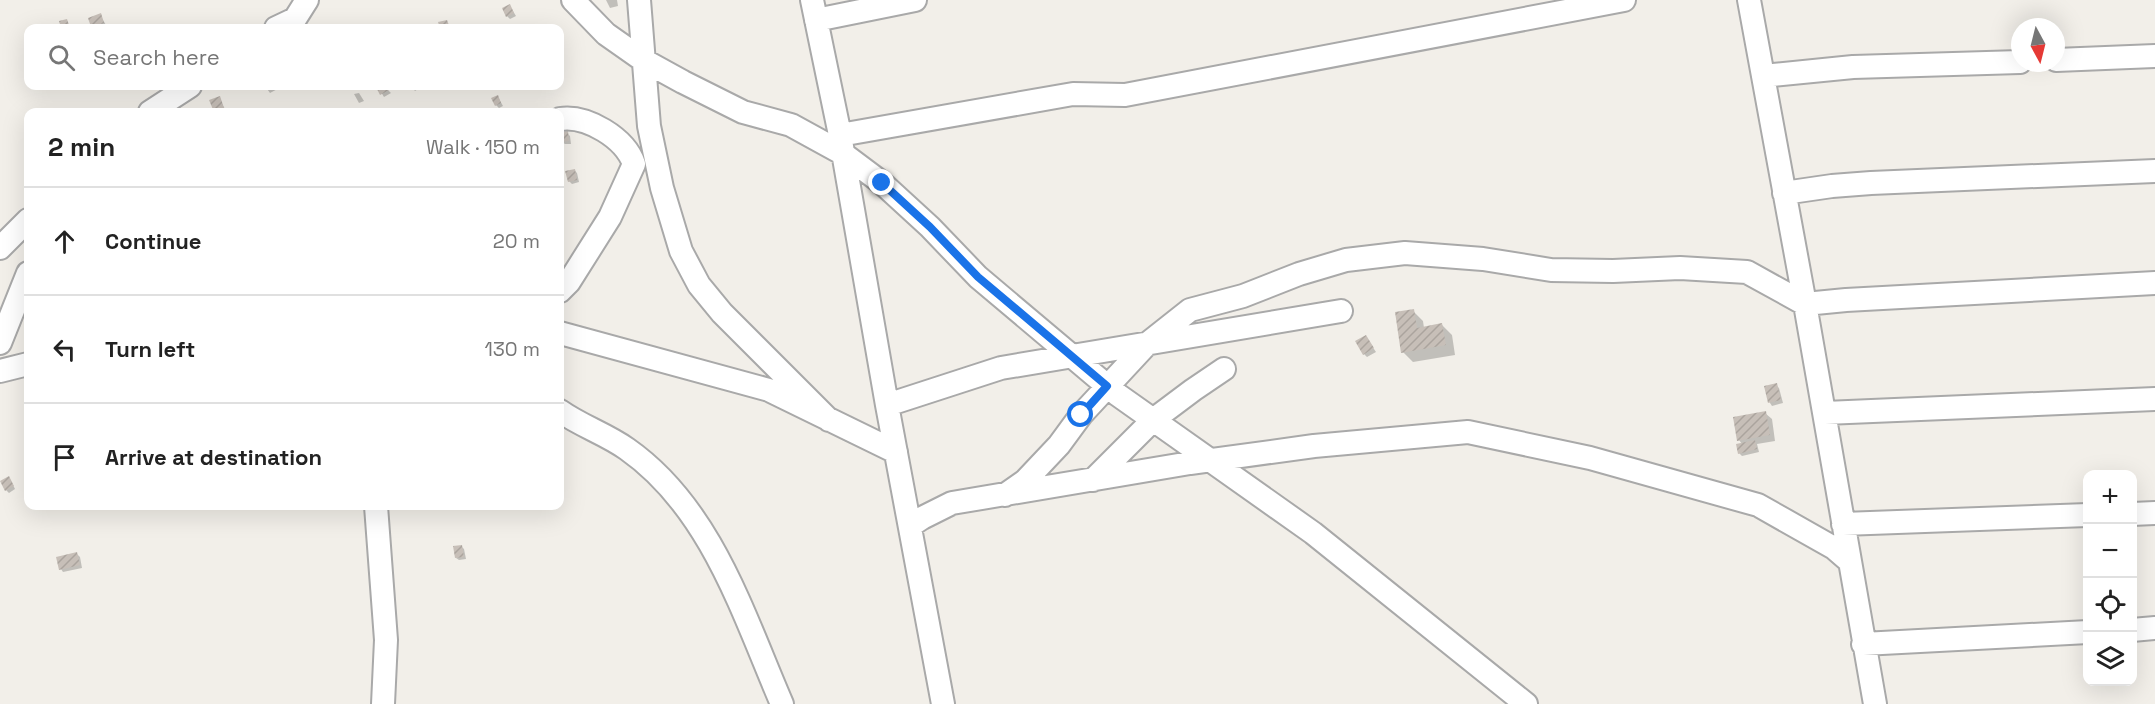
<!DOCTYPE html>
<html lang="en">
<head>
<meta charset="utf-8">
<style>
  :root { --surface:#fff; --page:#f6f6f6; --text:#222; --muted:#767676; --line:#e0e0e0 }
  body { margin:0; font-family:"Space Grotesk",sans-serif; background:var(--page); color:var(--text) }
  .controls { position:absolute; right:18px; bottom:18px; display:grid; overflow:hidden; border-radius:12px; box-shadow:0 6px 24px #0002 }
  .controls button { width:54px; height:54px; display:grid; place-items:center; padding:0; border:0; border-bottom:2px solid var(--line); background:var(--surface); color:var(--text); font:30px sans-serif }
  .compass { position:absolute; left:2011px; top:18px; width:54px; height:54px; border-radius:50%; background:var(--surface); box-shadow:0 6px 24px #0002; rotate:173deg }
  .stop { position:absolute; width:18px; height:18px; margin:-14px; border:4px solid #1a73e8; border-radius:50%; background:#fff }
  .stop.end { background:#1a73e8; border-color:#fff; box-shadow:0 2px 6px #0008 }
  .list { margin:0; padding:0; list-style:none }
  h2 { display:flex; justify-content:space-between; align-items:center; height:78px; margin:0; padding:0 24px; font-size:26px }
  h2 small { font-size:20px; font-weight:400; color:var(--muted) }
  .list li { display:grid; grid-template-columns:39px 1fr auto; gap:18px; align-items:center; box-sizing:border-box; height:108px; padding:0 24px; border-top:2px solid var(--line) }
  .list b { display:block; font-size:22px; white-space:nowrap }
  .list em { font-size:20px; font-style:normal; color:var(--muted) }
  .icon { flex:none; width:33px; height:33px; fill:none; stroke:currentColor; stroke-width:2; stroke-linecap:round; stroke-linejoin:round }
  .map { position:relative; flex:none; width:2155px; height:704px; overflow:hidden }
  .search { position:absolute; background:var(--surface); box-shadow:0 6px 24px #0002; left:24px; top:24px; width:540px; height:66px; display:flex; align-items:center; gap:15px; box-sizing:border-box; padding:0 21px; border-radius:12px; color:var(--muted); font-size:22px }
  .panel { position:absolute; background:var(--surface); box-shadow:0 6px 24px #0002; left:24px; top:108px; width:540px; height:402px; border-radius:12px }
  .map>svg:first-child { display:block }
  .shadow { fill:#0003 }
  .building { fill:url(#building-hatch) }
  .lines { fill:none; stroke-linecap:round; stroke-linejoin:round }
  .minor-casing { stroke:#a9a9a9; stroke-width:26 }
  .minor { stroke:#fff; stroke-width:22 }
  .route { stroke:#1a73e8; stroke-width:8 }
</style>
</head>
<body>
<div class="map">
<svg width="2155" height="704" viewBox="0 0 2155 704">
  <defs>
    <pattern id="building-hatch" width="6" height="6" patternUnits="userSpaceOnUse" patternTransform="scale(1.5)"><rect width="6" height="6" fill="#c7bfb8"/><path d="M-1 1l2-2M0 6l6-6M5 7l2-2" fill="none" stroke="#aba49e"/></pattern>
  </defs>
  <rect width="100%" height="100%" fill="#f2efe9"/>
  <path class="shadow" d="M606 0H617L618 6 610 8Z
    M510 6 516 16 510 19 507 16Z
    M100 15 106 25 95 28 90 19Z
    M265 86H283L270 93Z
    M384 86 391 93 384 97 378 87Z
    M411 86H417L418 89 415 91Z
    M541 86H549V88L544 89Z
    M359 93 364 101 359 103 354 94Z
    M498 97 503 106 499 108 496 105Z
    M219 98 226 111 217 112 215 111Z
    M567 133 570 136 571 144H565L562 142Z
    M574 170 577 173 579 182 572 184 569 181Z
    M1413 311 1423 321 1424 328 1442 325 1452 335 1455 355 1413 362 1403 352Z
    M1366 337 1376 352 1367 357 1364 354Z
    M1776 385 1779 388 1783 403 1772 406 1770 403 1766 387Z
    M1765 413 1772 419 1775 441 1757 444 1759 452 1742 456 1739 453 1742 444 1739 440Z
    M11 481 15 489 9 493 6 490Z
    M461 546 464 549 466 559 459 560 456 558Z
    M77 554 80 557 82 568 63 572 61 569Z"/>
  <path class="building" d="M510 4 514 13 506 17 502 8Z
    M101 13 104 23 91 27 88 18Z
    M67 19 70 28H61L59 21Z
    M447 20 450 28H440L438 22Z
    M379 86H385L389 90 380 95 376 87Z
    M498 95 501 103 495 106 491 98Z
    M220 96 224 108 214 112 209 100Z
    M568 131 569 141 561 142 560 132Z
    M575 169 577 180 568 182 565 171Z
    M1414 309 1417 328 1442 323 1446 345 1401 353 1395 312Z
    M1366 335 1374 348 1363 355 1355 341Z
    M1777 383 1781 400 1768 403 1764 386Z
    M1766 411 1770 435 1737 441 1733 417Z
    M1755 440 1757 449 1738 454 1736 444Z
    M9 476 14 486 5 491 0 481Z
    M462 545 464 557 455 558 453 546Z
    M77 552 80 565 59 570 56 557Z"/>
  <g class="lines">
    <g class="minor-casing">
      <path id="minor" d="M573 0 606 34 643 60 683 82 743 112 791 125 842 153 882 183 930 227 978 277 1118 395 1313 533 1526 704
        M639 0 649 126 662 188 681 251 699 285 722 313 829 420
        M812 0 840 135 887 405 943 704
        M1749 0 1805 304 1875 704
        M816 20 915 0
        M276 28 295 19 307 0
        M2056 60 2155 56
        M1763 76 1853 67 2020 62
        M150 112 190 86
        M560 119C587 115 625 138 634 164L610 217 569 282 560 291
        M840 135 1073 94 1125 95 1624 0
        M1784 193 1832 186 1871 183 2155 171
        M0 248 28 220
        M560 333 769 390 896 452
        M0 343 28 273
        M0 371 28 364
        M887 405 1001 368 1341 311
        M560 411C581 426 606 434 627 449 711 508 743 614 782 704
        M1825 413 2155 399
        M1093 480 1153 420 1193 390 1224 369
        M1005 495 1025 481 1059 445 1081 415 1147 344 1190 310 1243 296 1299 274 1346 260 1405 253 1483 259 1551 270 1613 271 1680 268 1747 272 1805 304 1846 300 2155 283
        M376 506 386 640 383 704
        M2132 514 2155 513
        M1843 524 2088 515
        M910 526 922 518 952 503 1190 463 1314 446 1468 432 1590 458 1758 505 1834 548 1849 561
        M2132 630 2155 628
        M1863 644 2088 632"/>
    </g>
    <use href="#minor" class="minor"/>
  </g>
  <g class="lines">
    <path class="route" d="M882 183 930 227 978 277 1107 386 1081 415"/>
  </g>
</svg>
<div class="controls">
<button>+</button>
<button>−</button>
<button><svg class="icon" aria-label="locate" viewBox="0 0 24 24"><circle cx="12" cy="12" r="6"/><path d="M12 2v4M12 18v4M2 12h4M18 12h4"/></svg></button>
<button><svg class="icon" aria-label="layers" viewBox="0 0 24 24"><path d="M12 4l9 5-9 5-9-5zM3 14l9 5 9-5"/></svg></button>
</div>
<svg class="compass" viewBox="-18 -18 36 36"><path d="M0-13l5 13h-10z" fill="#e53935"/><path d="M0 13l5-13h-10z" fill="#767676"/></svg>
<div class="stop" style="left:1081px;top:415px"></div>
<div class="stop end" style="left:882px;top:183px"></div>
<div class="search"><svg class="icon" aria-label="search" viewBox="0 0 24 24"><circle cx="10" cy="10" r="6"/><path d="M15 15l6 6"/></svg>Search here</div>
<section class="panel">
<h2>2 min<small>Walk · 150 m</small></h2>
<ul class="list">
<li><svg class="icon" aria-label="ahead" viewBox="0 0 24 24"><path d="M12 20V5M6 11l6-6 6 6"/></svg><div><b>Continue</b></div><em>20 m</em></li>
<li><svg class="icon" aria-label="left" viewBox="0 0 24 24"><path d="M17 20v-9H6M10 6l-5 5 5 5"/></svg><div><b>Turn left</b></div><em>130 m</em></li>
<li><svg class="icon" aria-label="arrive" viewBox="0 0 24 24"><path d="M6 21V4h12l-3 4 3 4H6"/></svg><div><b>Arrive at destination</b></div></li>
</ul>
</section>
</div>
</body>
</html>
